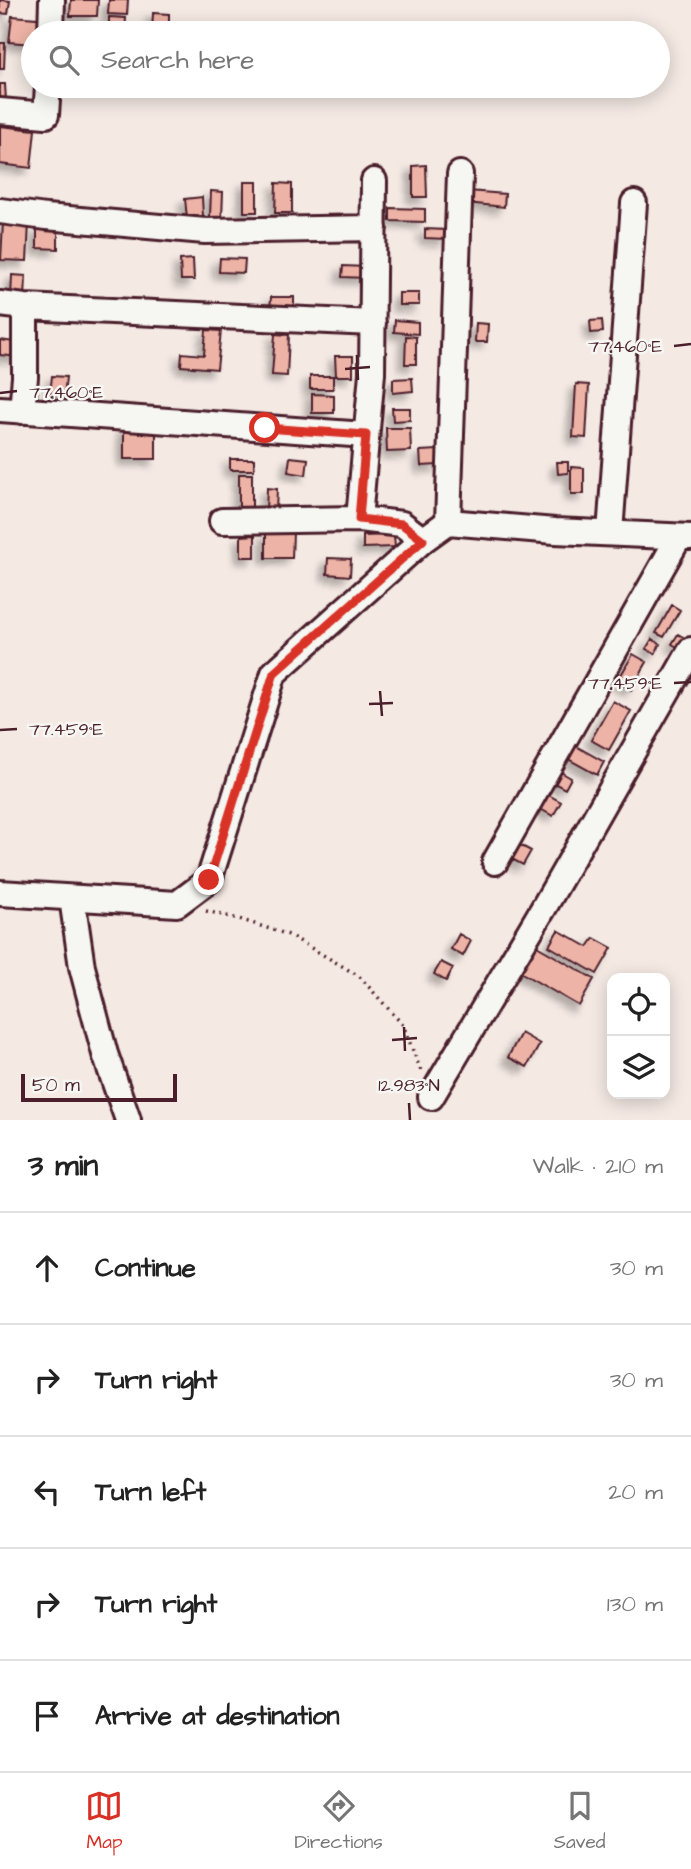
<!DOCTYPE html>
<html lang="en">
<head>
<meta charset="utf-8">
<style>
  :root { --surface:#fff; --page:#f6f6f6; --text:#222; --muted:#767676; --line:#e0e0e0; --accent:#d93025 }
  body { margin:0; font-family:"Architects Daughter",sans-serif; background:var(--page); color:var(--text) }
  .controls { position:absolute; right:21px; bottom:21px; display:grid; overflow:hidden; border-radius:14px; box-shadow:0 4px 18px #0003 }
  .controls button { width:63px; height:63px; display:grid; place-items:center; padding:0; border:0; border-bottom:2px solid var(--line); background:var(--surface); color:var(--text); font:35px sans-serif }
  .scale { position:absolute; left:21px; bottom:18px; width:156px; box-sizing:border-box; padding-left:7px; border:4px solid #4a1f2b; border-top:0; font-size:19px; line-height:24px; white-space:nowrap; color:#4a1f2b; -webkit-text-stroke:5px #f6f6f2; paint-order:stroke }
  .stop { position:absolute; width:21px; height:21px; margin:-16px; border:5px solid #d93025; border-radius:50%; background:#fff }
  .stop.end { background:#d93025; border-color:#fff; box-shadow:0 2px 7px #0008 }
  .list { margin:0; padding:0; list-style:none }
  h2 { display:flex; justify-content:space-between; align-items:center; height:91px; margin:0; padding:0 28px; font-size:30px }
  h2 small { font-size:23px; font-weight:400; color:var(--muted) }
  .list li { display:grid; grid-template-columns:46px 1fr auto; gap:21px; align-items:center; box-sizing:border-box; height:112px; padding:0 28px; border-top:2px solid var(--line) }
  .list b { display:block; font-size:26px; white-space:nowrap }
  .list em { font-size:23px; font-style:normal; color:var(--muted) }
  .icon { flex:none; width:38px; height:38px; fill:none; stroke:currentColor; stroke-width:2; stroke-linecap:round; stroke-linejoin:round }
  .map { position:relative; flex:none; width:691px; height:1120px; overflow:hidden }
  .search { position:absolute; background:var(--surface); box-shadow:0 4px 18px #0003; left:21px; right:21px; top:21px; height:77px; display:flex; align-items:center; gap:18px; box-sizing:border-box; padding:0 24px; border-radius:38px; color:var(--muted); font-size:26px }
  .sheet { height:651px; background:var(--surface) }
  nav { display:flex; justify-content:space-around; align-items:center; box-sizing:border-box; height:98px; border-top:2px solid var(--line); background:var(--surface); font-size:19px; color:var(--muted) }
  nav a { display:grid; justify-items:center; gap:4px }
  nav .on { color:var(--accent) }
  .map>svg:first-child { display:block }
  .building { fill:#edb3a6; stroke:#4a1f2b; stroke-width:2; filter:url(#shadow) }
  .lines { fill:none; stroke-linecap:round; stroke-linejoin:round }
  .minor-casing { stroke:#4a1f2b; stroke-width:30 }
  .path { stroke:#4a1f2b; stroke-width:3.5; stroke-dasharray:2 5; stroke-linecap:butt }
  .minor { stroke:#f6f6f2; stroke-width:24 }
  .route { stroke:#d93025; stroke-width:9 }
  .ticks { fill:none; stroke:#4a1f2b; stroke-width:2.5 }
  .ticks-label { font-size:18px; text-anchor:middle; fill:#4a1f2b; stroke:#f6f6f2; stroke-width:5; stroke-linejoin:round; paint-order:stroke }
</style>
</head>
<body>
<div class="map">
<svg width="691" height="1120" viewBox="0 0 691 1120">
  <defs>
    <filter id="shadow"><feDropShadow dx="-6" dy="6" stdDeviation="3.5" flood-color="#0004"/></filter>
  </defs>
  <rect width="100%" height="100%" fill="#f4e9e3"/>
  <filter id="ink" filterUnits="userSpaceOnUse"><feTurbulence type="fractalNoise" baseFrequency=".0143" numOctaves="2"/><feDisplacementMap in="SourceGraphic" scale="14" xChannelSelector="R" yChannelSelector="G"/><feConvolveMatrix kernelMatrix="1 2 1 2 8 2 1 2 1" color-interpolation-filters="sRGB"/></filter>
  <g filter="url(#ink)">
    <path class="building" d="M0 0 10 1 8 14 0 13Z
      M71 0H98L97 16H70Z
      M109 0H128L127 15 108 14Z
      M153 13 169 14V33H152Z
      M12 16 49 19 48 33H33V44L9 42Z
      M109 17 126 18 125 33H109Z
      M0 43H5L4 69H0Z
      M0 84H5L6 101 0 102Z
      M0 126 35 130 31 168 0 164Z
      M426 165 427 197H413V166Z
      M244 182H257V212H244Z
      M276 183 292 184V213H275Z
      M211 191 223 192 222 218 210 217Z
      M468 191 505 194 504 207 467 203Z
      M202 197 203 216 187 218 185 199Z
      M390 208 425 209V222L390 221Z
      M3 222 29 223 27 261 1 260Z
      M37 228 58 229V249L37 248Z
      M425 229 447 230 446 239 425 238Z
      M220 258 245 259 244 273 219 272Z
      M193 259 194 280H181L180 260Z
      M343 266 366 267V278L342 277Z
      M12 275 26 276 25 300 11 299Z
      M399 293H419V305H399Z
      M271 297H294V312L270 311Z
      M395 320 418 322V334L394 332Z
      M602 320 603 332 591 333 590 321Z
      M476 323 488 324 487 342H475Z
      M206 330 221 331 217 369 181 366 182 353 204 355Z
      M275 334 289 335 287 376 272 375Z
      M406 336 416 337V364H405Z
      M0 340 22 343 20 357 0 355Z
      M335 356H353V376H336Z
      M52 376 66 377 64 396 50 395Z
      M310 376H333V389H310Z
      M412 378 413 391 393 393V379Z
      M576 384 589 385 586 438 573 437Z
      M312 394 334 395V413H312Z
      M392 408H410V420L393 421Z
      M124 427H156V459H124Z
      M386 428H410L411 451 387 452Z
      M438 450 439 465 421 466 420 451Z
      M290 457 308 459 306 475 288 472Z
      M230 459H254V470H230Z
      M557 462H568V473L558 474Z
      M571 467 584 468V494H571Z
      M239 474H252V507H239Z
      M267 488 277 489 276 510H266Z
      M266 533H293L292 558H266Z
      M255 535V557H241V536Z
      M394 535 395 547 363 548V536Z
      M328 558 351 559 350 576 327 574Z
      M672 605 680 610 664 637 656 633Z
      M678 634 685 638 679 648 672 644Z
      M652 639 660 644 655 654 646 649Z
      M633 654 647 662 631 690 617 682Z
      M613 701 631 711 609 750 591 740Z
      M574 745 604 762 597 775 566 758Z
      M559 771 571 778 565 789 552 782Z
      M545 793 561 802 553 816 537 807Z
      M518 844 531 851 523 865 510 858Z
      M558 930 588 947 594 938 612 948 597 974 549 946Z
      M459 934 471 941 463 956 451 949Z
      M535 945 594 979 579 1006 520 972Z
      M441 962 453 968 446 981 434 974Z
      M521 1033 540 1044 527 1067 508 1057Z"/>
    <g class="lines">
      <g class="minor-casing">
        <path id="minor" d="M51 33 52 0
          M0 111 46 115 48 86
          M0 211 46 217 205 231 374 228
          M0 304 25 307 373 323
          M0 409 366 435
          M22 411 25 377V307
          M359 519 372 373 374 181
          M222 521 359 519 402 524 423 540
          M448 522 460 174
          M610 533 634 203
          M495 862 679 537
          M0 893 177 904 209 880 274 673 423 540 448 522 555 531 691 537
          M72 898 82 967 105 1054 128 1120
          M431 1097 543 909 691 650"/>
      </g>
      <path class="path" d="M206 911 239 919 289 935 359 976 403 1025 421 1071"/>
      <use href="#minor" class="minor"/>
    </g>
  </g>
  <g class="lines" filter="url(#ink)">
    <path class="route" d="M209 880 274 673 423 540 402 524 359 519 366 435 265 428"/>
  </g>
  <path class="ticks" d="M674 346 691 344M357 355 358 380M345 369 370 367M0 393 17 391M674 683 691 682M380 691 382 716M369 704 393 703M0 730 17 729M404 1027 405 1051M392 1040 417 1038M409 1103 410 1120"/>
  <g class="ticks-label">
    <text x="625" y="352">77.460°E</text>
    <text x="66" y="398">77.460°E</text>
    <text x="625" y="689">77.459°E</text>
    <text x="66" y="735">77.459°E</text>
    <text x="409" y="1091">12.983°N</text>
  </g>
</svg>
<div class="controls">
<button><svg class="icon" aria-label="locate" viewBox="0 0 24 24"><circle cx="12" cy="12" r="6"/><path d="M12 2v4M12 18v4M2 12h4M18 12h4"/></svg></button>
<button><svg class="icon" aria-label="layers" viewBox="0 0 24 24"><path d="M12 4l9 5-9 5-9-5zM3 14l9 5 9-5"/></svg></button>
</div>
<div class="scale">50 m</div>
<div class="stop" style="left:265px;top:428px"></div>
<div class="stop end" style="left:209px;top:880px"></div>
<div class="search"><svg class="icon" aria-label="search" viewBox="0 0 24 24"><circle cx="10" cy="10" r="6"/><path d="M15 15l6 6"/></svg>Search here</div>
</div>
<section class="sheet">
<h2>3 min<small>Walk · 210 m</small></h2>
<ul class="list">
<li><svg class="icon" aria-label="ahead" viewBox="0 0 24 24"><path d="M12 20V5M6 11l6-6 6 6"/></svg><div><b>Continue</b></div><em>30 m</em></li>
<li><svg class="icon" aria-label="right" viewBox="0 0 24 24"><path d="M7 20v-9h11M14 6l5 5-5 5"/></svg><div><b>Turn right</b></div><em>30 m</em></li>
<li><svg class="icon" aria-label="left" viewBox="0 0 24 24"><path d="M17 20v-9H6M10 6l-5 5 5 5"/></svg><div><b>Turn left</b></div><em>20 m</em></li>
<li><svg class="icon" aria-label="right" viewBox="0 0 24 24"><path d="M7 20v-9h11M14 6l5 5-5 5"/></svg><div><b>Turn right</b></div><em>130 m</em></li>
<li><svg class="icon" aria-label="arrive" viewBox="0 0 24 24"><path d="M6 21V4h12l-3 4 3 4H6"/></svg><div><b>Arrive at destination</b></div></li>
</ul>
</section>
<nav>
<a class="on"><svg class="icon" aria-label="map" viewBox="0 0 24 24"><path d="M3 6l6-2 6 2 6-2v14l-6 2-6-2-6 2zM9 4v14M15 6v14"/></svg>Map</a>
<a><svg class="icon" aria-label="directions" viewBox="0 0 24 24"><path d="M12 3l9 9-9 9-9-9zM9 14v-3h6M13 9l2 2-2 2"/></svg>Directions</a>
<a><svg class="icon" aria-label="saved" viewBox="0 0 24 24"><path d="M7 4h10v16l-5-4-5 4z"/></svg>Saved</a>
</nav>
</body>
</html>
